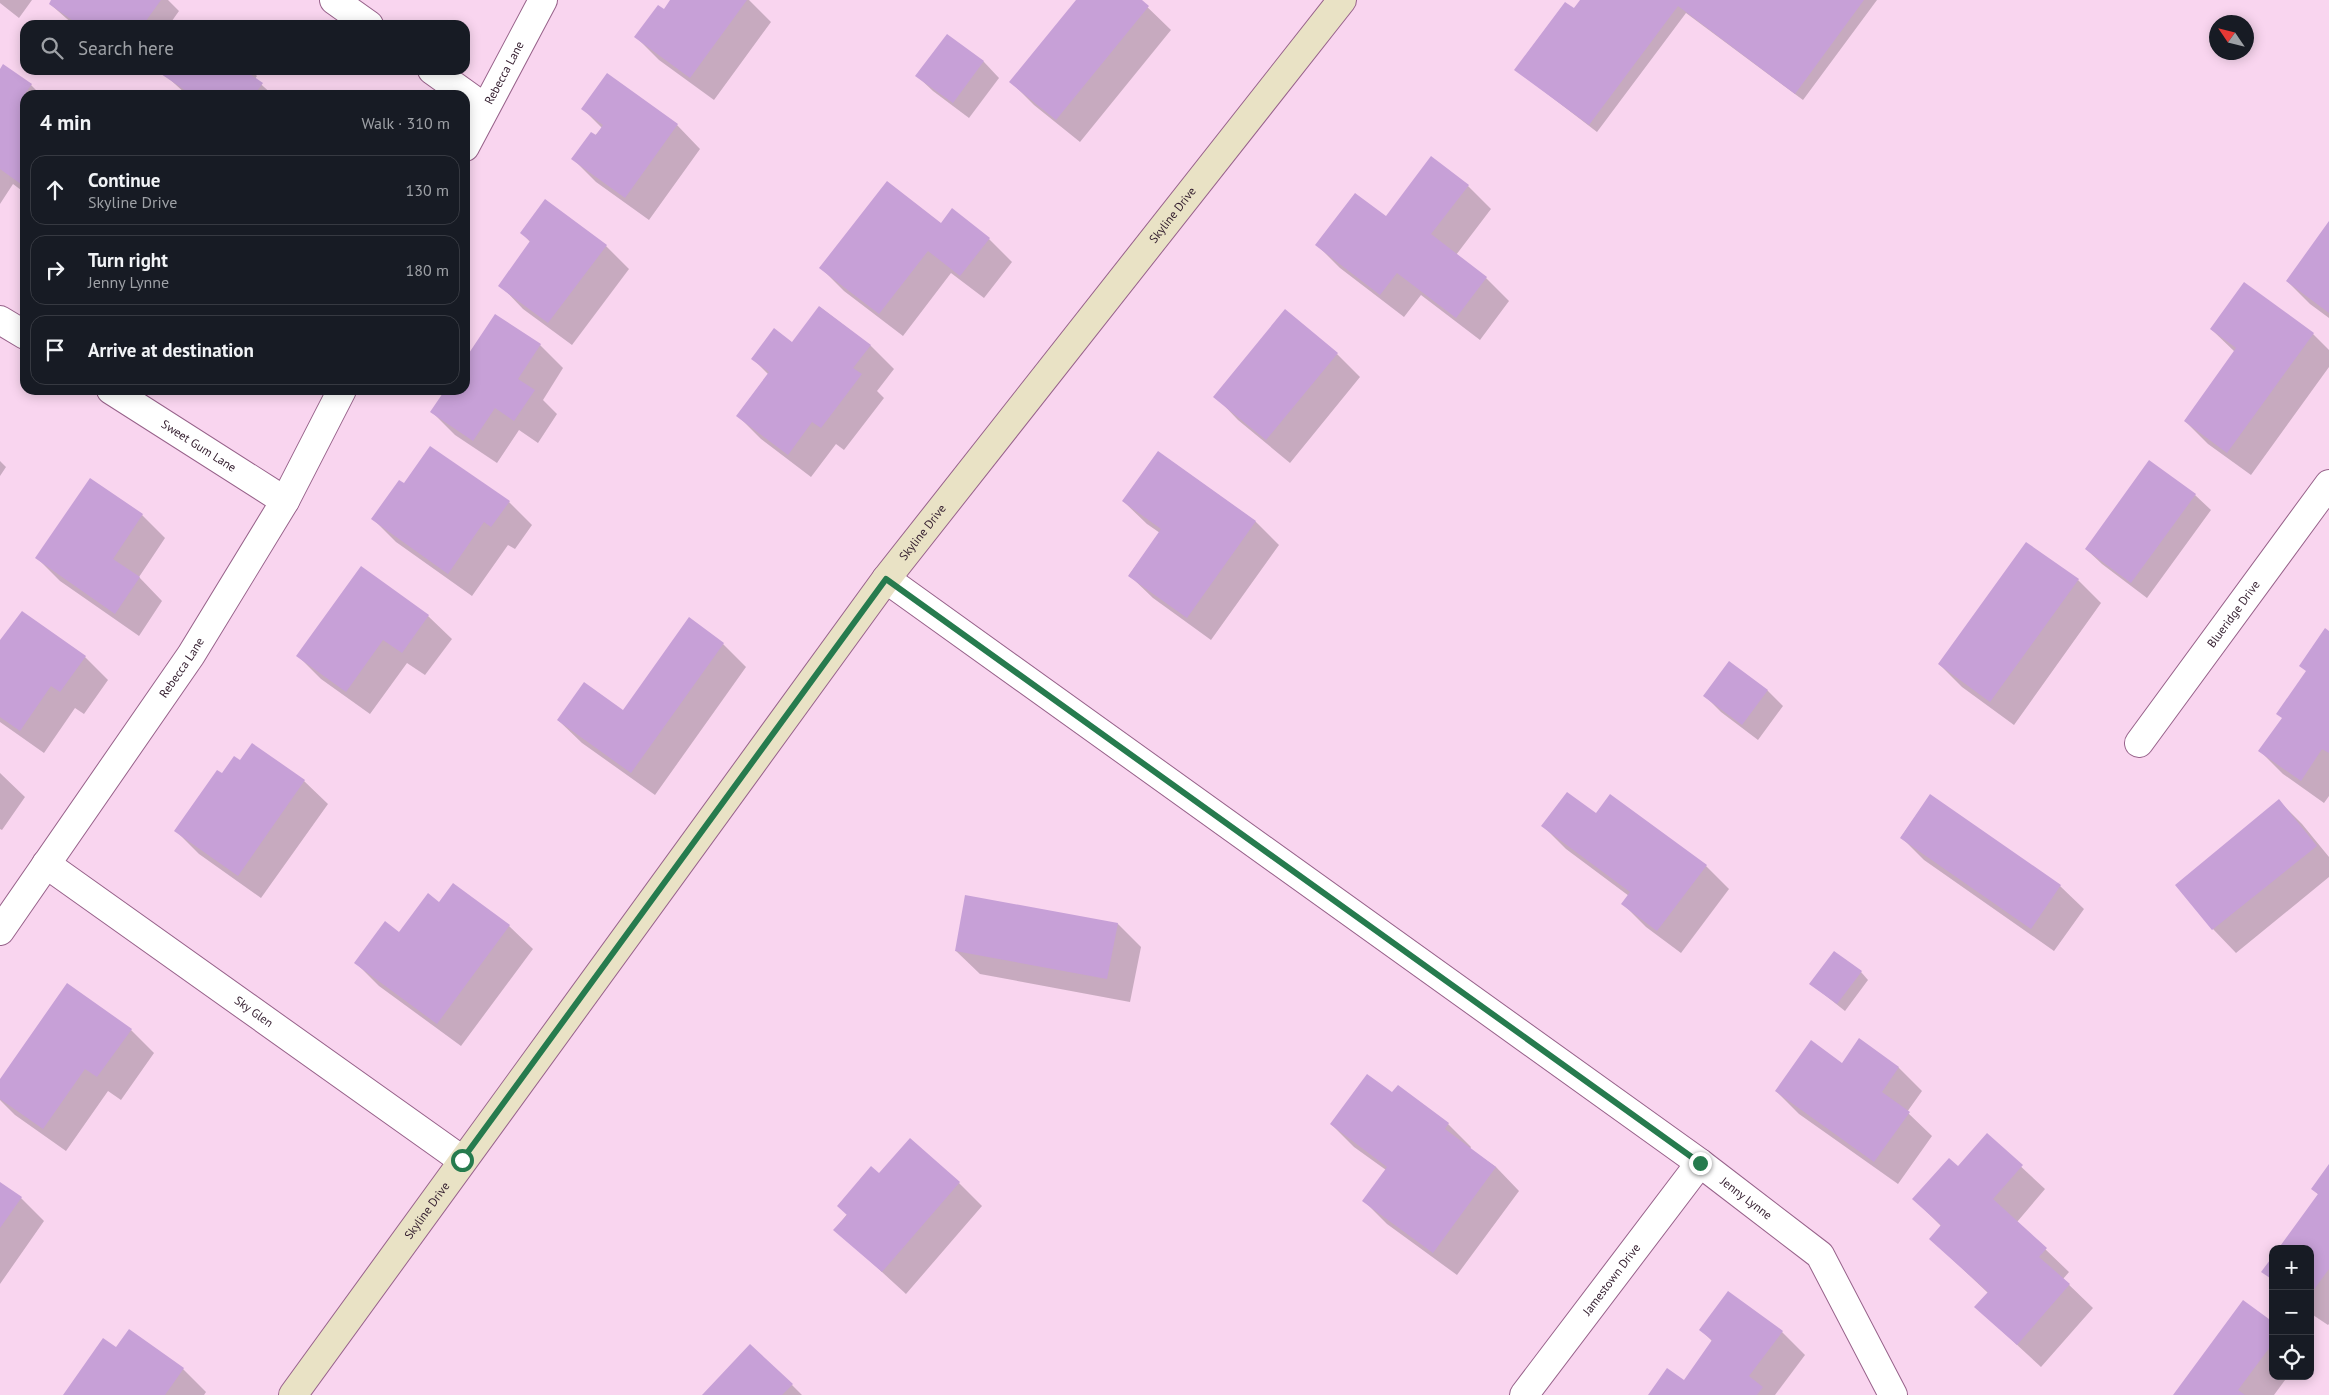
<!DOCTYPE html>
<html lang="en">
<head>
<meta charset="utf-8">
<style>
  :root { --surface:#171b24; --page:#20242c; --text:#f1f3f6; --muted:#9ea1a6; --line:#363941 }
  body { margin:0; font-family:"PT Sans",sans-serif; background:var(--page); color:var(--text) }
  .controls { position:absolute; right:15px; bottom:15px; display:grid; overflow:hidden; border-radius:10px; box-shadow:0 2px 12px #0003 }
  .controls button { width:45px; height:45px; display:grid; place-items:center; padding:0; border:0; border-bottom:1px solid var(--line); background:var(--surface); color:var(--text); font:25px sans-serif }
  .compass { position:absolute; left:2209px; top:15px; width:45px; height:45px; border-radius:50%; background:var(--surface); box-shadow:0 2px 12px #0003; rotate:305deg }
  .stop { position:absolute; width:15px; height:15px; margin:-11px; border:4px solid #267b4e; border-radius:50%; background:#fff }
  .stop.end { background:#267b4e; border-color:#fff; box-shadow:0 1px 5px #0008 }
  .list { margin:0; padding:0; list-style:none }
  h2 { display:flex; justify-content:space-between; align-items:center; height:65px; margin:0; padding:0 20px; font-size:21px }
  h2 small { font-size:16px; font-weight:400; color:var(--muted) }
  .list li { display:grid; grid-template-columns:32px 1fr auto; gap:15px; align-items:center; box-sizing:border-box; height:70px; margin:0 10px 10px; padding:0 10px; border:1px solid var(--line); border-radius:15px }
  .list b { display:block; font-size:19px; white-space:nowrap }
  .list p { margin:0; font-size:16px; white-space:nowrap; color:var(--muted) }
  .list em { font-size:16px; font-style:normal; color:var(--muted) }
  .icon { flex:none; width:28px; height:28px; fill:none; stroke:currentColor; stroke-width:2; stroke-linecap:round; stroke-linejoin:round }
  .map { position:relative; flex:none; width:2329px; height:1395px; overflow:hidden }
  .search { position:absolute; background:var(--surface); box-shadow:0 2px 12px #0003; left:20px; top:20px; width:450px; height:55px; display:flex; align-items:center; gap:12px; box-sizing:border-box; padding:0 18px; border-radius:15px; color:var(--muted); font-size:19px }
  .panel { position:absolute; background:var(--surface); box-shadow:0 2px 12px #0003; left:20px; top:90px; width:450px; height:305px; border-radius:15px }
  .map>svg:first-child { display:block }
  .shadow { fill:#0003 }
  .building { fill:#c7a0d7 }
  .lines { fill:none; stroke-linecap:round; stroke-linejoin:round }
  .street-casing { stroke:#97628a; stroke-width:30 }
  .secondary-casing { stroke:#97628a; stroke-width:30 }
  .street { stroke:#fff; stroke-width:28 }
  .secondary { stroke:#e9e2c5; stroke-width:28 }
  .route { stroke:#267b4e; stroke-width:6 }
  .labels { text-anchor:middle; stroke-width:5; stroke-linejoin:round; paint-order:stroke }
  .street-label { font-size:12px; fill:#331d2e; stroke:#f9d5ef }
</style>
</head>
<body>
<div class="map">
<svg width="2329" height="1395" viewBox="0 0 2329 1395">
  <rect width="100%" height="100%" fill="#f9d5ef"/>
  <path class="shadow" d="M0 0H32L19 18 0 3Z
    M53 0H168L179 11 169 25H74L50 4Z
    M670 0H749L771 22 714 100 659 60 636 37 664 11 671 1Z
    M1078 0H1140L1171 30 1080 142 1034 105 1011 82Z
    M1582 0H1877L1803 100 1686 13 1597 132 1516 70Z
    M200 21 206 25H197Z
    M947 36 984 62 999 78 969 118 933 91 917 76Z
    M165 70H251L257 76 255 79 273 95H187L163 73Z
    M0 71 31 85 41 95H25V193L13 184 0 204Z
    M607 75 677 125 700 149 649 220 596 182 573 159 602 128 583 109Z
    M1432 158 1468 186 1491 209 1456 255 1486 278 1509 301 1480 340 1421 295 1404 317 1340 268 1317 245 1386 218Z
    M2329 223V318L2310 304 2287 281Z
    M941 224 989 239 1012 262 984 298 951 273 903 336 844 291 821 268Z
    M522 233 606 246 629 269 572 345 523 309 500 285 531 243Z
    M820 307 871 346 894 369 877 391 884 398 844 450 836 444 811 477 761 439 738 416 769 375 753 359 792 343Z
    M2211 329 2313 334 2329 350V367L2251 475 2208 444 2185 421 2235 352Z
    M540 345 563 368 543 400 557 414 538 443 519 430 497 463 455 435 432 412 446 390H465V361Z
    M1337 354 1360 377 1290 463 1238 420 1215 396Z
    M255 390H266L262 395Z
    M1158 452 1256 522 1279 545 1211 640 1153 598 1129 575 1160 533 1147 524 1123 501Z
    M0 461 6 467 0 476Z
    M404 485 509 502 532 525 515 549 508 545 472 596 396 542 373 519Z
    M2195 495 2211 510 2147 598 2102 564 2086 549Z
    M142 515 165 538 139 577 162 601 139 636 60 581 37 558Z
    M361 568 428 616 452 639 425 675 407 663 370 714 321 679 298 656Z
    M2078 580 2101 603 2014 725 1962 687 1939 664Z
    M2329 633V796L2324 803 2283 774 2260 751 2283 718Z
    M0 642 85 657 108 680 84 714 75 708 44 753 0 722Z
    M723 644 746 667 655 795 582 743 558 720 623 711Z
    M1729 663 1768 691 1783 706 1758 740 1721 712 1705 696Z
    M252 744 304 781 328 804 261 898 199 854 176 831 222 775 240 762Z
    M0 773 25 797 2 830 0 829Z
    M1930 796 2060 886 2084 909 2054 951 1924 860 1901 837Z
    M2279 801 2302 824 2329 857V877L2236 953 2213 929 2177 885Z
    M1596 815 1706 866 1729 889 1681 953 1646 927 1623 904 1629 896 1566 849 1543 826Z
    M453 885 509 926 533 949 461 1046 379 986 356 963 440 903Z
    M1118 924 1141 947 1130 1002 980 974 956 951Z
    M1861 972 1868 980 1845 1011 1811 984Z
    M131 1030 154 1053 121 1100 108 1091 66 1151 15 1115 0 1100V1081Z
    M1860 1040 1899 1068 1922 1091 1907 1112 1932 1136 1898 1184 1799 1114 1776 1091 1842 1064Z
    M1392 1093 1448 1124 1471 1147 1470 1149 1496 1167 1519 1191 1457 1275 1387 1224 1364 1201 1386 1170 1354 1147 1331 1124Z
    M1987 1135 2045 1189 2017 1222 2069 1272 2063 1279 2093 1308 2041 1367 1976 1307 1988 1293 1931 1239 1942 1227 1914 1199 1958 1168Z
    M2329 1166V1324L2328 1325 2310 1313V1249L2319 1195 2312 1189Z
    M879 1175 959 1183 982 1206 906 1294 835 1229Z
    M0 1183 21 1198 44 1221 0 1284Z
    M2273 1323V1376H2288L2274 1395H2174Z
    M1701 1330 1782 1332 1805 1355 1775 1395H1649L1684 1382 1713 1342Z
    M117 1349 183 1369 206 1392 204 1395H64Z
    M792 1385 802 1395H704Z"/>
  <path class="building" d="M51 0H161L143 25H79L49 4Z
    M670 0H747L690 78 634 37 658 5 664 9Z
    M1076 0H1142L1149 6 1056 120 1009 82Z
    M1580 0H1864L1795 94 1678 6 1589 125 1514 70 1565 2 1574 8Z
    M947 34 984 61 953 103 915 76Z
    M3 64 32 84 21 99 25 101V187L0 169V69Z
    M164 70H244L263 83 254 95H192L161 74Z
    M607 73 678 124 625 198 571 159 591 132 596 135 603 125 581 109Z
    M1431 156 1469 185 1431 234 1487 277 1456 318 1397 273 1380 295 1315 245 1355 193 1386 216Z
    M887 181 941 223 952 208 990 238 960 276 928 251 879 314 819 268Z
    M545 199 607 245 548 323 498 286 530 241 520 233Z
    M2329 221V313L2286 281Z
    M2244 282 2314 333 2227 453 2184 421 2236 348 2210 329Z
    M819 306 871 345 853 368 862 374 821 428 812 422 788 455 736 416 769 372 751 359 774 328 792 342Z
    M1285 309 1338 353 1266 440 1213 397Z
    M495 314 541 344 518 379 535 390 514 421 495 408 473 441 430 412 445 390H465V359Z
    M430 446 510 501 491 527 484 522 448 574 371 519 399 480 404 483Z
    M1158 451 1256 521 1187 618 1128 576 1161 529 1122 501Z
    M2149 460 2196 494 2131 583 2085 549Z
    M90 478 143 514 113 559 140 577 115 614 35 558Z
    M2026 542 2079 579 1990 702 1938 664Z
    M361 566 429 615 402 653 383 640 346 692 296 656Z
    M22 611 86 656 60 692 51 686 20 731 0 717V640Z
    M689 617 724 643 631 773 557 720 584 682 623 710Z
    M2325 628 2329 631V753L2322 749 2301 781 2258 751 2282 718 2276 714 2306 671 2299 666Z
    M1729 661 1768 690 1742 725 1703 696Z
    M252 743 305 780 238 876 174 831 217 770 222 773 234 756 240 760Z
    M1567 792 1596 813 1610 794 1707 865 1657 931 1621 904 1630 892 1541 826Z
    M1930 794 2061 885 2031 929 1900 838Z
    M2279 799 2317 846 2212 930 2175 885Z
    M453 883 510 925 437 1024 354 963 385 921 399 932 428 893 439 902Z
    M965 895 1118 923 1107 979 955 951Z
    M1834 951 1862 971 1837 1004 1809 984Z
    M67 983 132 1029 97 1077 85 1069 43 1129 0 1099V1079Z
    M1859 1038 1899 1067 1882 1092 1910 1112 1874 1162 1775 1091 1811 1040 1842 1063Z
    M1367 1074 1392 1092 1398 1085 1449 1123 1445 1129 1496 1167 1433 1253 1362 1201 1387 1167 1330 1124Z
    M1987 1133 2023 1165 1993 1199 2047 1248 2039 1257 2070 1284 2017 1345 1974 1307 1988 1292 1929 1239 1941 1225 1912 1199 1949 1158 1958 1166Z
    M910 1138 960 1182 882 1272 833 1230 847 1215 837 1206 871 1166 879 1173Z
    M2329 1164V1269L2310 1295V1249H2278L2318 1194 2311 1189Z
    M0 1182 22 1197 0 1228Z
    M2273 1256V1280L2261 1272Z
    M1728 1291 1783 1331 1749 1376 1763 1387 1757 1395H1648L1667 1368 1684 1380 1712 1340 1699 1330Z
    M2243 1300 2273 1322V1343L2238 1390 2245 1395H2173Z
    M129 1329 184 1368 165 1395H63L103 1338 116 1347Z
    M750 1344 793 1384 782 1395H702Z"/>
  <g class="lines">
    <g class="street-casing">
      <g id="street">
        <path d="M334 0 369 25"/>
        <path d="M432 70 485 108"/>
        <path id="s1" d="M465 147 543 0"/>
        <path d="M0 320 25 335"/>
        <path id="s2" d="M111 390 285 501"/>
        <path id="s3" d="M886 579 1700 1163 1820 1255 1893 1395"/>
        <path id="s4" d="M2139 743 2329 484"/>
        <path id="s5" d="M46 864 462 1160"/>
        <path id="s6" d="M0 931 191 655 285 501 342 390"/>
        <path id="s7" d="M1524 1395 1700 1163"/>
      </g>
    </g>
    <g class="secondary-casing">
      <g id="secondary">
        <path id="s8" d="M293 1395 886 579 1342 0"/>
      </g>
    </g>
    <use href="#street" class="street"/>
    <use href="#secondary" class="secondary"/>
  </g>
  <g class="lines">
    <path class="route" d="M462 1160 886 579 1700 1163"/>
  </g>
  <g class="labels">
    <g class="street-label">
      <text dy="4" stroke="none"><textPath href="#s1" startOffset="84">Rebecca Lane</textPath></text>
      <text dy="4" stroke="none"><textPath href="#s8" startOffset="1472">Skyline Drive</textPath></text>
      <text dy="4" stroke="none"><textPath href="#s2" startOffset="104">Sweet Gum Lane</textPath></text>
      <text dy="4" stroke="none"><textPath href="#s8" startOffset="1068">Skyline Drive</textPath></text>
      <text dy="4" stroke="none"><textPath href="#s4" startOffset="160">Blueridge Drive</textPath></text>
      <text dy="4" stroke="none"><textPath href="#s6" startOffset="320">Rebecca Lane</textPath></text>
      <text dy="4" stroke="none"><textPath href="#s5" startOffset="255">Sky Glen</textPath></text>
      <text dy="4" stroke="none"><textPath href="#s3" startOffset="1060">Jenny Lynne</textPath></text>
      <text dy="4" stroke="none"><textPath href="#s8" startOffset="228">Skyline Drive</textPath></text>
      <text dy="4" stroke="none"><textPath href="#s7" startOffset="145">Jamestown Drive</textPath></text>
    </g>
  </g>
</svg>
<div class="controls">
<button>+</button>
<button>−</button>
<button><svg class="icon" aria-label="locate" viewBox="0 0 24 24"><circle cx="12" cy="12" r="6"/><path d="M12 2v4M12 18v4M2 12h4M18 12h4"/></svg></button>
</div>
<svg class="compass" viewBox="-18 -18 36 36"><path d="M0-13l5 13h-10z" fill="#e53935"/><path d="M0 13l5-13h-10z" fill="#9ea1a6"/></svg>
<div class="stop" style="left:462px;top:1160px"></div>
<div class="stop end" style="left:1700px;top:1163px"></div>
<div class="search"><svg class="icon" aria-label="search" viewBox="0 0 24 24"><circle cx="10" cy="10" r="6"/><path d="M15 15l6 6"/></svg>Search here</div>
<section class="panel">
<h2>4 min<small>Walk · 310 m</small></h2>
<ul class="list">
<li><svg class="icon" aria-label="ahead" viewBox="0 0 24 24"><path d="M12 20V5M6 11l6-6 6 6"/></svg><div><b>Continue</b><p>Skyline Drive</p></div><em>130 m</em></li>
<li><svg class="icon" aria-label="right" viewBox="0 0 24 24"><path d="M7 20v-9h11M14 6l5 5-5 5"/></svg><div><b>Turn right</b><p>Jenny Lynne</p></div><em>180 m</em></li>
<li><svg class="icon" aria-label="arrive" viewBox="0 0 24 24"><path d="M6 21V4h12l-3 4 3 4H6"/></svg><div><b>Arrive at destination</b></div></li>
</ul>
</section>
</div>
</body>
</html>
